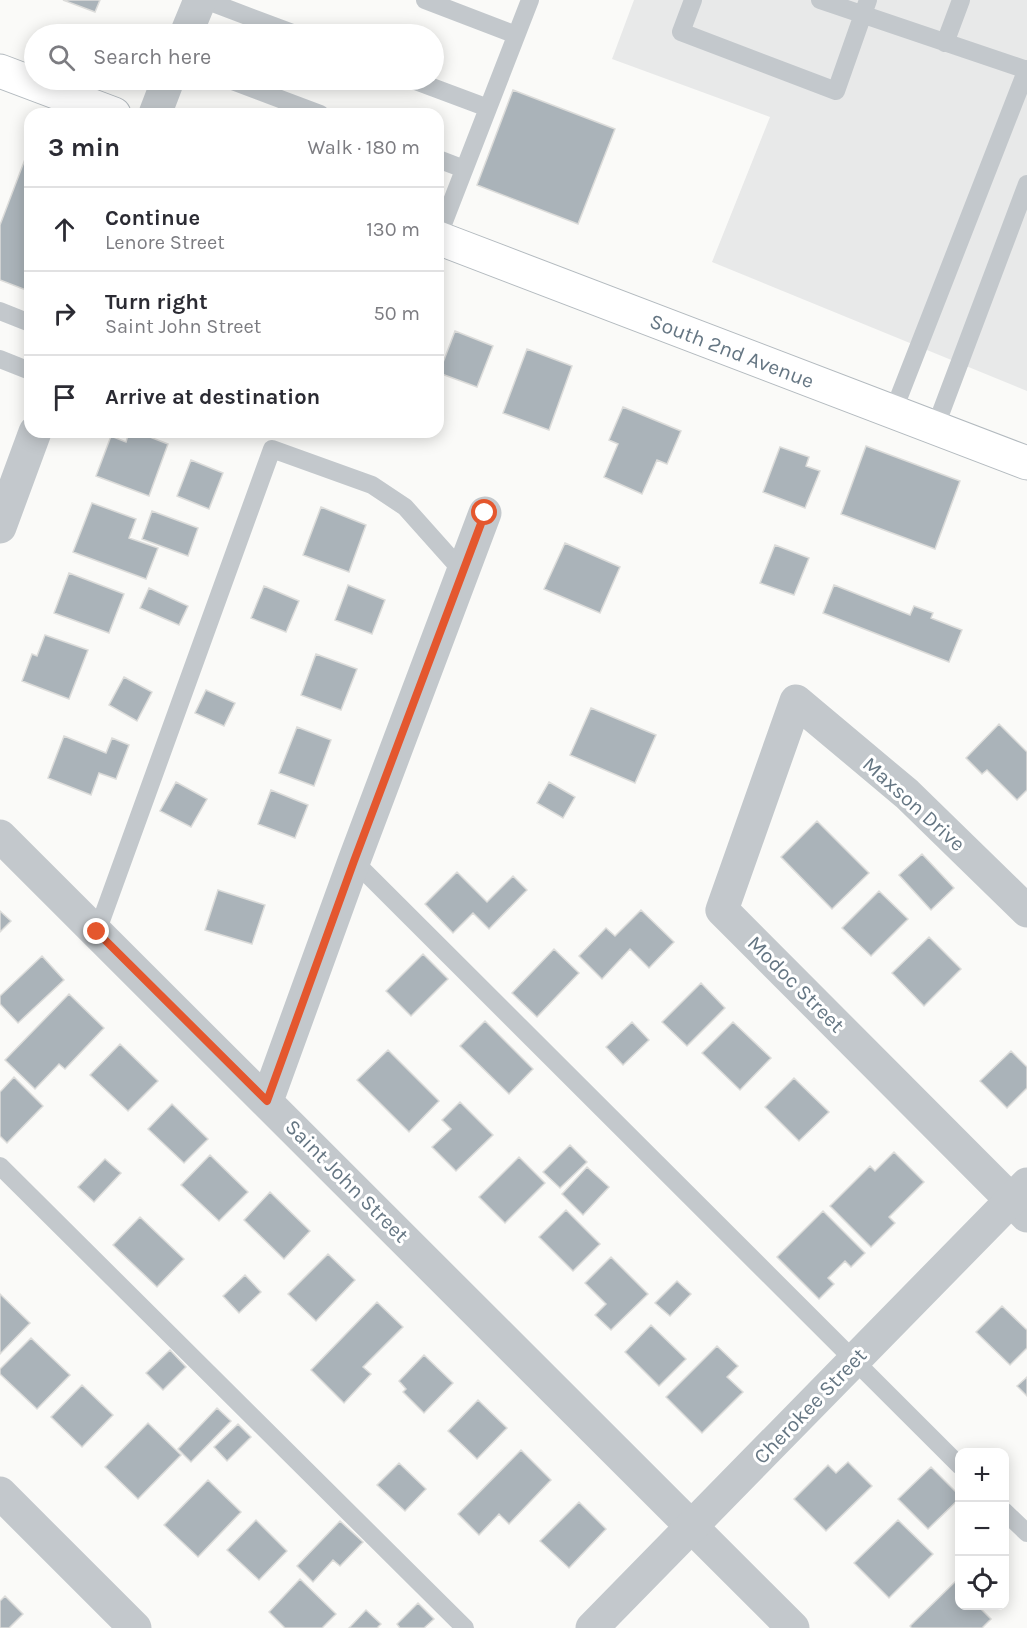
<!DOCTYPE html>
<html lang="en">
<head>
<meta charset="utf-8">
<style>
  :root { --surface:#fff; --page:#f2f2f3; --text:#2b2b33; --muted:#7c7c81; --line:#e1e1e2 }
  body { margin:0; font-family:Karla,sans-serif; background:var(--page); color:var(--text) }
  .controls { position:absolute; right:18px; bottom:18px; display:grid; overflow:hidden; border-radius:12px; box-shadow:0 3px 15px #0003 }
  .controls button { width:54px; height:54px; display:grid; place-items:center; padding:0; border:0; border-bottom:2px solid var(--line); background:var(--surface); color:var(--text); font:30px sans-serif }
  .stop { position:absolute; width:18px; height:18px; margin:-14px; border:4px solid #e4572e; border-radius:50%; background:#fff }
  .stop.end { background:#e4572e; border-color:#fff; box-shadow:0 2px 6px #0008 }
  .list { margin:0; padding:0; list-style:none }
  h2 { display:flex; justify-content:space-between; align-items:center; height:78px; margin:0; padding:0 24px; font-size:26px }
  h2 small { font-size:20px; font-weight:400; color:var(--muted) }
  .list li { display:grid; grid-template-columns:39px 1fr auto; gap:18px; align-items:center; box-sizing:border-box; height:84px; padding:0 24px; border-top:2px solid var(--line) }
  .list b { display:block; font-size:22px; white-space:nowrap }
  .list p { margin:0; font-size:20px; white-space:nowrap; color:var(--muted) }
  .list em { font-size:20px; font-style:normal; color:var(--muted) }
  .icon { flex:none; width:33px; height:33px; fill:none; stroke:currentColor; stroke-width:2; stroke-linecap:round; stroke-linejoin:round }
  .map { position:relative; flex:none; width:1027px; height:1628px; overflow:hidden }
  .search { position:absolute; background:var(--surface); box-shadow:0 3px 15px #0003; left:24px; top:24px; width:420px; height:66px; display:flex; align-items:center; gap:15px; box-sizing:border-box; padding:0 21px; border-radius:33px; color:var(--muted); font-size:22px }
  .panel { position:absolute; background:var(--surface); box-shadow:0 3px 15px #0003; left:24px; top:108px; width:420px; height:330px; border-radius:18px }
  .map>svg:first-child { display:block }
  .built { fill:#e8e9e9 }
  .building { fill:#aab3b9; stroke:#dcdcda; stroke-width:1.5 }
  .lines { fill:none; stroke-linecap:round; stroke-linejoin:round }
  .secondary-casing { stroke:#b3babf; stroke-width:35 }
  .service { stroke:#c3c8cc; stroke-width:18 }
  .minor { stroke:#c3c8cc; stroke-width:33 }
  .tertiary { stroke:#c3c8cc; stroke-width:33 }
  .secondary { stroke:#fff; stroke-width:33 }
  .route { stroke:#e4572e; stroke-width:8 }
  .labels { text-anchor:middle; stroke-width:6; stroke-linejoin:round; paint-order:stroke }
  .street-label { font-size:21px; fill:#657683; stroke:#fff }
</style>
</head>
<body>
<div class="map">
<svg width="1027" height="1628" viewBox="0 0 1027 1628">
  <rect width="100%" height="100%" fill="#fafaf8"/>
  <path class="built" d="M634 0H1027V391L712 262 770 117 612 59Z"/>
  <path class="building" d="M63 0H100L95 12Z
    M513 90 615 129 578 224 477 185Z
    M30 146V278L26 290 0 280V225Z
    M455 331 493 346 477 387 439 373Z
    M527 349 572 366 549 430 503 413Z
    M623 407 681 431 667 464 657 460 642 494 604 477 618 444 609 440Z
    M129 432H137L168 444 149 496 96 476 111 436 126 442Z
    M866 446 960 481 935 549 841 514Z
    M780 447 809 457 806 466 820 471 805 508 763 492Z
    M191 460 223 473 209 509 177 496Z
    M92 503 136 519 129 538 158 548 146 579 73 552Z
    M321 507 366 525 349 572 303 555Z
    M152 511 198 528 188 556 142 539Z
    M565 543 620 567 600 613 544 589Z
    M775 545 809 558 794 595 760 583Z
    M69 573 124 594 109 633 54 613Z
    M348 585 385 600 372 634 335 620Z
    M834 585 910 615 914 606 933 613 931 618 962 630 949 662 823 613Z
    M264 586 299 601 286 632 251 618Z
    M149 588 188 606 179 625 140 608Z
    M45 635 88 650 69 699 22 681 32 654 37 656Z
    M316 654 357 669 341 710 301 695Z
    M124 677 152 692 137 721 109 705Z
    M206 690 235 703 224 726 195 713Z
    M591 708 656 735 635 783 570 755Z
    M999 724 1027 752V790L1017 800 987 770 982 774 966 758Z
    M297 727 331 740 314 786 279 773Z
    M64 736 106 753 112 738 129 745 116 779 99 773 91 795 48 778Z
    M176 782 207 799 191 827 160 811Z
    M549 782 575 797 563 818 537 803Z
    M271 790 308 805 295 838 258 824Z
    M817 821 869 873 832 909 781 857Z
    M922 854 954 888 931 910 899 875Z
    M457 872 487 902 513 876 527 890 489 929 473 913 453 933 425 904Z
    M218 890 265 905 252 944 205 930Z
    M879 891 908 919 871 956 842 928Z
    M641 910 674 942 649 968 630 949 602 979 579 956 606 928 615 936Z
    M0 911 11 921 0 932Z
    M929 937 961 969 924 1006 892 973Z
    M554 949 579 973 537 1017 512 993Z
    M423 954 448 979 411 1016 386 991Z
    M42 956 64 980 18 1023 0 1004V996Z
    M701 983 725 1008 687 1046 662 1022Z
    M69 994 104 1028 65 1069 59 1064 35 1089 5 1060Z
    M485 1021 533 1069 509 1094 460 1046Z
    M632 1022 649 1040 623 1065 606 1047Z
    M733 1022 771 1058 740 1090 702 1053Z
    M120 1044 158 1081 128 1111 90 1075Z
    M388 1050 439 1101 409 1132 357 1080Z
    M1011 1051 1027 1067V1088L1007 1108 980 1081Z
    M14 1077 43 1106 7 1143 0 1136V1092Z
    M794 1078 829 1112 799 1141 765 1107Z
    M460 1102 493 1135 456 1171 432 1147 451 1129 442 1120Z
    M172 1104 208 1139 184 1163 148 1129Z
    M570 1145 587 1162 560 1188 543 1172Z
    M894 1152 924 1182 889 1217 895 1223 871 1247 830 1206 870 1166 875 1171Z
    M210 1155 248 1192 219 1221 181 1185Z
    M519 1157 545 1183 505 1223 479 1197Z
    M105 1159 121 1173 94 1202 78 1187Z
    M587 1167 609 1187 583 1215 562 1194Z
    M270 1192 310 1231 284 1259 244 1220Z
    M566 1210 600 1244 573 1271 539 1237Z
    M823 1211 865 1253 851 1267 845 1261 828 1278 834 1284 819 1299 777 1257Z
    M140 1217 184 1259 157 1287 113 1245Z
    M328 1254 355 1280 316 1321 288 1294Z
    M611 1257 648 1294 611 1330 595 1315 606 1304 585 1283Z
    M245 1275 261 1292 239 1313 223 1296Z
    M677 1281 691 1294 670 1316 655 1303Z
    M0 1294 30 1323 0 1354Z
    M377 1302 403 1327 363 1367 371 1374 344 1403 311 1370Z
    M1002 1306 1027 1330V1348L1010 1365 976 1332Z
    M651 1325 686 1359 659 1386 625 1352Z
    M31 1338 70 1375 37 1409 0 1374V1369Z
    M717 1346 738 1366 727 1377 743 1392 702 1433 666 1397Z
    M170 1350 186 1367 163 1390 146 1373Z
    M424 1355 453 1383 424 1413 403 1392 406 1389 399 1381Z
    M1027 1377V1396L1017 1386Z
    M82 1385 113 1415 82 1447 51 1417Z
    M478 1400 507 1428 477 1459 448 1431Z
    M217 1408 231 1421 191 1462 178 1449Z
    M148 1423 181 1455 138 1499 105 1467Z
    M238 1424 251 1437 227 1461 214 1447Z
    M521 1450 551 1480 509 1524 499 1514 479 1535 458 1514Z
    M848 1462 872 1486 826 1531 794 1499 828 1465 836 1473Z
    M399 1463 426 1489 405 1511 377 1485Z
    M931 1467 960 1496V1498L928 1529 898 1499Z
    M208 1480 241 1512 198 1557 164 1525Z
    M579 1502 606 1529 569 1568 540 1541Z
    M256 1520 287 1551 259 1580 227 1550Z
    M898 1520 933 1554 889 1598 854 1563Z
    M340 1521 363 1542 340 1566 333 1560 313 1582 297 1566Z
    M960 1577V1606H978L991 1619 982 1628H912L910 1626Z
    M300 1579 336 1614 322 1628H285L269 1612Z
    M5 1596 23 1614 9 1628H0V1601Z
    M418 1603 434 1619 424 1628H400L397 1624Z
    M366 1610 381 1624 377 1628H349Z"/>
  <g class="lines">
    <g class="secondary-casing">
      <path id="secondary" d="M0 71 114 114
        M438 238 1027 463"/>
    </g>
    <path class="service" d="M205 0 295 34
      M425 0 516 35
      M693 0 681 32 836 91 868 0
      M820 0 1027 70
      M945 43 961 0
      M230 80 320 114
      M413 80 488 108
      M438 159 464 169
      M438 237 530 0
      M0 311 30 323
      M0 359 30 371
      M893 412 1027 69
      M935 428 1027 184
      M354 861 960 1466
      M97 932 272 449 372 485 405 507 463 572
      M0 1166 465 1628
      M1004 1511 1027 1533"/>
    <path class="minor" d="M186 34 200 0
      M155 114 168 80
      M0 527 35 432
      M0 836 793 1628
      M1027 911 907 794 796 701 722 910 1027 1216
      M267 1101 354 861 485 513"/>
    <path class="tertiary" d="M0 1493 135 1628
      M592 1628 1027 1184"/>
    <use href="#secondary" class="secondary"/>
  </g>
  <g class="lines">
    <path class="route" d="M97 932 267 1101 354 861 485 513"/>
  </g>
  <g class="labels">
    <g class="street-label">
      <text transform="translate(732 351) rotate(21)" y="7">South 2nd Avenue</text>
      <text transform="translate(914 804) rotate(42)" y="7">Maxson Drive</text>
      <text transform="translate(796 984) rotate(45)" y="7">Modoc Street</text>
      <text transform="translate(347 1181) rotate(45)" y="7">Saint John Street</text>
      <text transform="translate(810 1406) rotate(-46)" y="7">Cherokee Street</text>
    </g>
  </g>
</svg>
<div class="controls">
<button>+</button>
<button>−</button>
<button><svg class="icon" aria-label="locate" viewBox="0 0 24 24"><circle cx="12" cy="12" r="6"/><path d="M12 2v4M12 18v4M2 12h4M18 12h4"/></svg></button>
</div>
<div class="stop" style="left:485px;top:513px"></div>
<div class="stop end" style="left:97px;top:932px"></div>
<div class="search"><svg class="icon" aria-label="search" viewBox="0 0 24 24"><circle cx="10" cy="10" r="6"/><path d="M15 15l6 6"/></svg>Search here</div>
<section class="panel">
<h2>3 min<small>Walk · 180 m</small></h2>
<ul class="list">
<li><svg class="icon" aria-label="ahead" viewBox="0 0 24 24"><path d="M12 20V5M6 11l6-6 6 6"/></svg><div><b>Continue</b><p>Lenore Street</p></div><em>130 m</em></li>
<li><svg class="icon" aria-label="right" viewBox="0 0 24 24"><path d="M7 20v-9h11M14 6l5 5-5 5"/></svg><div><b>Turn right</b><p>Saint John Street</p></div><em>50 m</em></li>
<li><svg class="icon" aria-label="arrive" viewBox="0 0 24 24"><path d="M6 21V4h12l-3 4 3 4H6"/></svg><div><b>Arrive at destination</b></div></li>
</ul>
</section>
</div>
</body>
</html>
